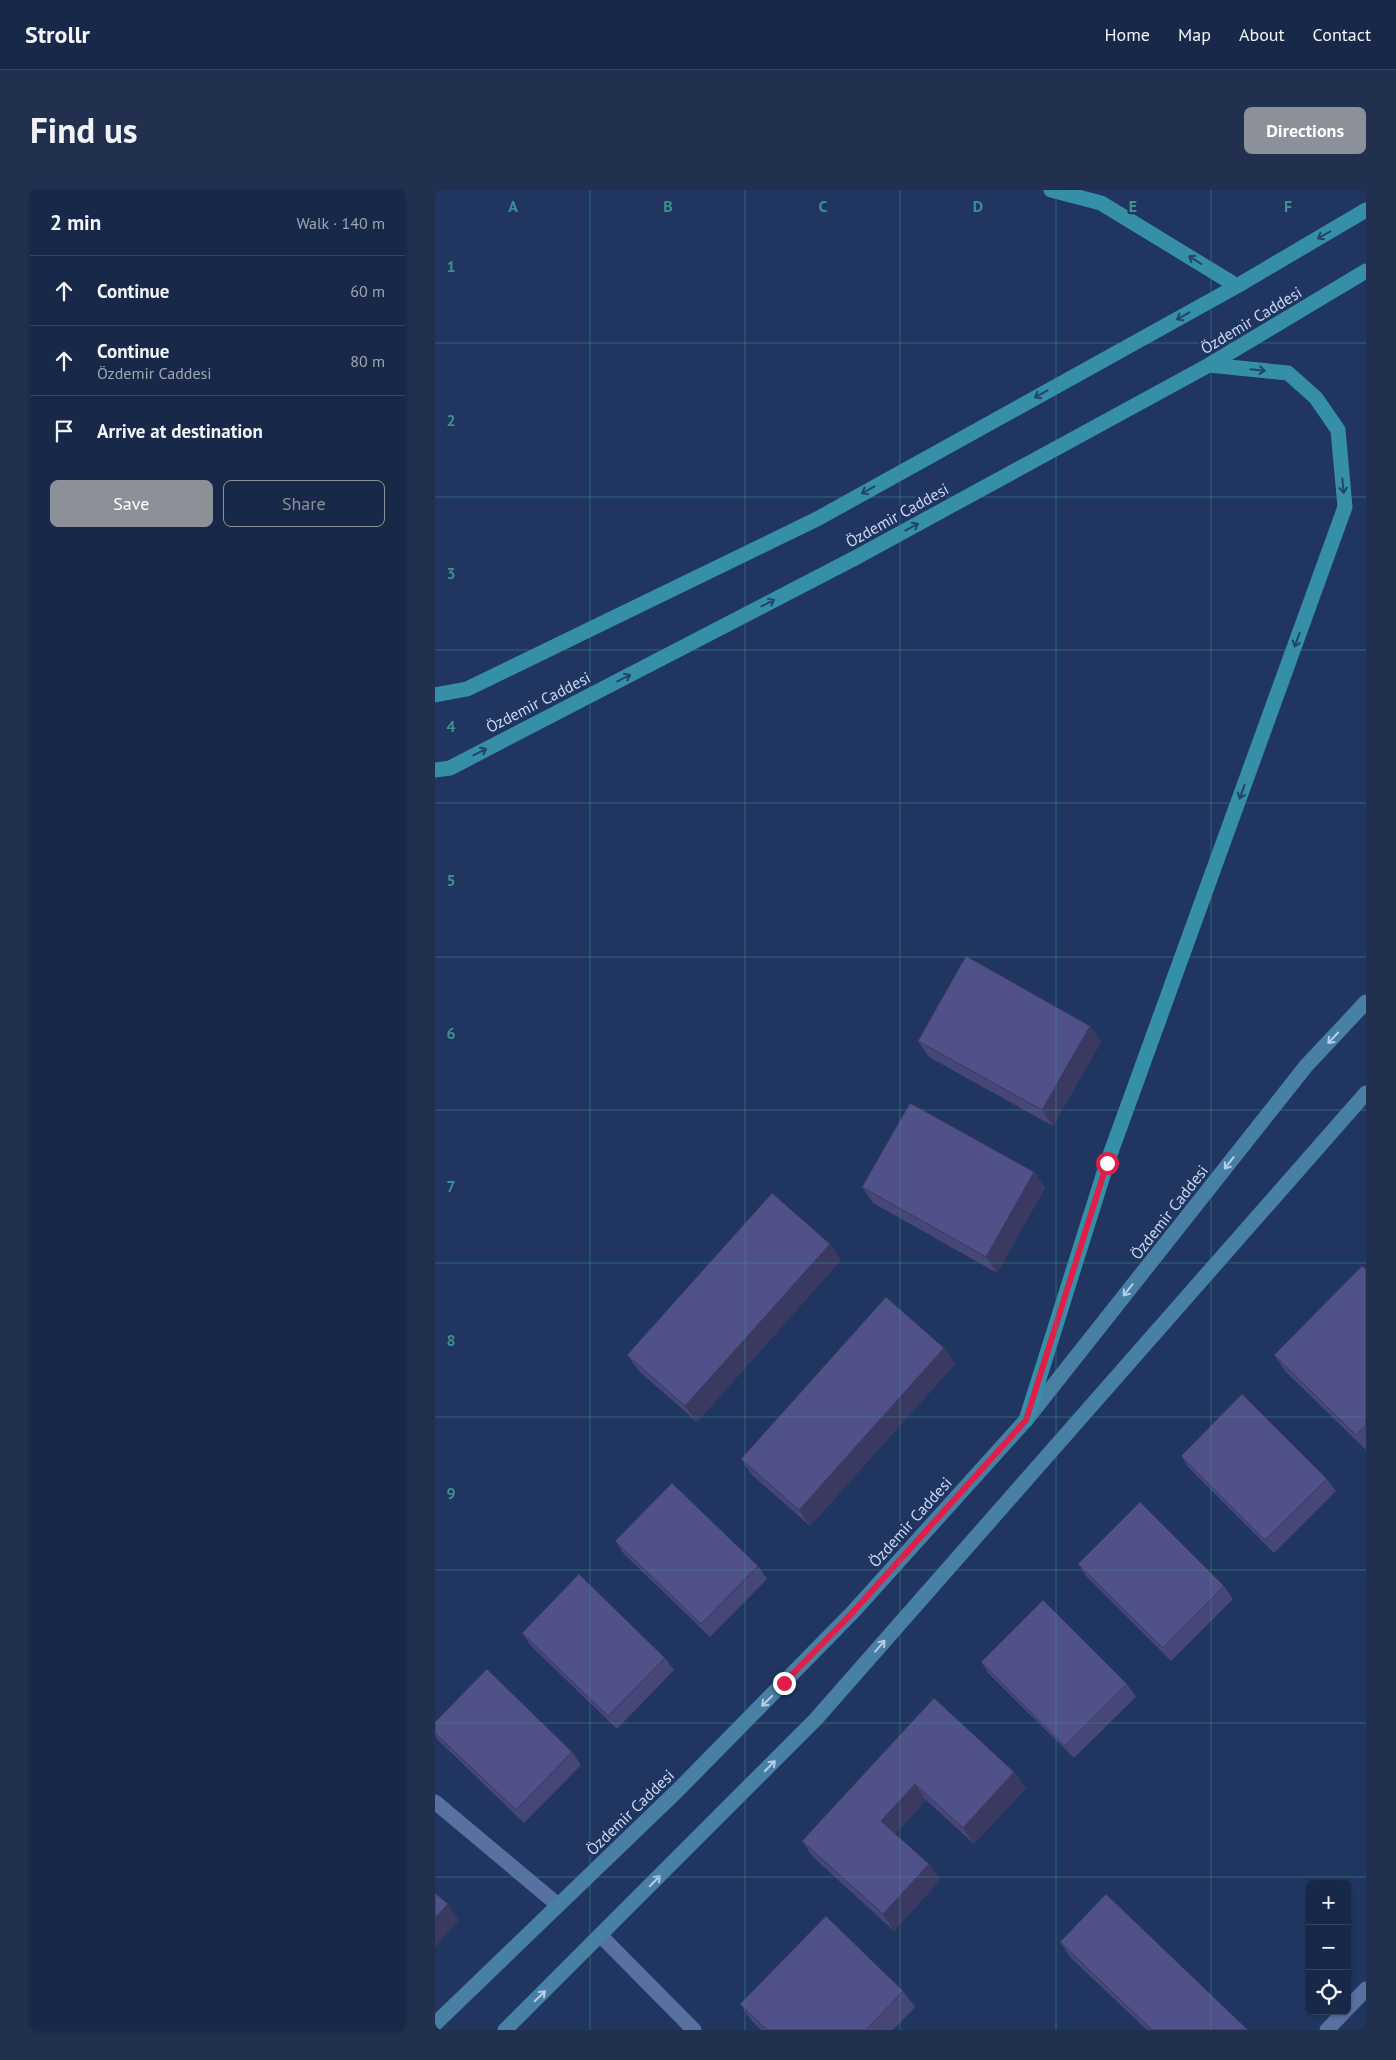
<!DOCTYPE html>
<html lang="en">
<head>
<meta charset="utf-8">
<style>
  :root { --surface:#182848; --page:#21304f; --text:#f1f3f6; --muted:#9fa6b4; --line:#364460; --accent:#8c9099 }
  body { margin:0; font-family:"PT Sans",sans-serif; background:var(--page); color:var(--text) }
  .controls { position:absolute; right:15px; bottom:15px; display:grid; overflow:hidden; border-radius:8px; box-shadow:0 1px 4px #0004 }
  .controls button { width:45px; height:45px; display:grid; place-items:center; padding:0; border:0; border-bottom:1px solid var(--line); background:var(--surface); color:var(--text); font:25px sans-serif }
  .stop { position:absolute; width:15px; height:15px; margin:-11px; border:4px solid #e11d48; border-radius:50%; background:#fff }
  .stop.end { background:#e11d48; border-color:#fff; box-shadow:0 1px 5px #0008 }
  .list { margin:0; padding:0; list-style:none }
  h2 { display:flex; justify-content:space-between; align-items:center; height:65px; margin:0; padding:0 20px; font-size:21px }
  h2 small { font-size:16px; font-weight:400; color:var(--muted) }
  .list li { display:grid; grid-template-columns:32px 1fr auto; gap:15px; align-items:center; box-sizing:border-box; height:70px; padding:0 20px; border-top:1px solid var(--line) }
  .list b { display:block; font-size:19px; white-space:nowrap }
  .list p { margin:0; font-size:16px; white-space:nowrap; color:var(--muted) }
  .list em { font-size:16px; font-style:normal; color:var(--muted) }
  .actions { display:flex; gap:10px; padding:15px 20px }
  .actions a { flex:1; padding:11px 0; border:1px solid var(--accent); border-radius:8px; text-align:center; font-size:18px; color:var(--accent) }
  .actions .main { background:var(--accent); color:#fff }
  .icon { flex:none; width:28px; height:28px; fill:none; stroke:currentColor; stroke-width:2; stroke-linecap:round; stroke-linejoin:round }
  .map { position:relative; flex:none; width:931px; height:1840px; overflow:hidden; border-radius:8px }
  header { display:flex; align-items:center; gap:30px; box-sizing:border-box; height:70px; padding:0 25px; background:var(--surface); border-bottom:1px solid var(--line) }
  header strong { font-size:24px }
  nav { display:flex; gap:28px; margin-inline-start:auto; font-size:18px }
  .intro { display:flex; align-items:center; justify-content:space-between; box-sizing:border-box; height:120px; padding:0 30px }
  h1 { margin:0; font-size:35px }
  .button { padding:12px 22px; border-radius:8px; background:var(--accent); color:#fff; font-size:18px; font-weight:700 }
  main { display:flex; gap:30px; padding:0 30px }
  aside { flex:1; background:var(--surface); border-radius:8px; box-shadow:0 1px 4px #0004 }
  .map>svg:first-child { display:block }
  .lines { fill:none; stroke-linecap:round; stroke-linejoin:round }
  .street { stroke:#5871a0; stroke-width:15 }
  .secondary { stroke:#4780a4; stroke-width:15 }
  .primary { stroke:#358fa7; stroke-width:15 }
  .wall { fill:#464677 }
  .shaded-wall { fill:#393961 }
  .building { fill:#51518a; stroke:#393961 }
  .oneway { stroke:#23436b }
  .oneway2 { stroke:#b6cce7 }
  .route { stroke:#e11d48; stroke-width:6 }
  .grid { fill:none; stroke:#3e8f8f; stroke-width:1; stroke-opacity:0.55 }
  .labels { text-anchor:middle; stroke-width:4.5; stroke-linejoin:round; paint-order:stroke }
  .street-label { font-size:16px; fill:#cad9f3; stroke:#203660 }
  .grid-label { font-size:16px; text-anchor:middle; font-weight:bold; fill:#3e8f8f; stroke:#203660; stroke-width:4.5; stroke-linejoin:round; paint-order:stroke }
</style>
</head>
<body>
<header>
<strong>Strollr</strong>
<nav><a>Home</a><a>Map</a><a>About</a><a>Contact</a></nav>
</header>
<div class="intro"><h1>Find us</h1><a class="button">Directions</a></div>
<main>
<aside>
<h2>2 min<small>Walk · 140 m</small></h2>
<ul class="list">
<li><svg class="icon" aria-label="ahead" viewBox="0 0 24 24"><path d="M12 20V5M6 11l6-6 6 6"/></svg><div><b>Continue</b></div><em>60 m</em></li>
<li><svg class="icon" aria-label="ahead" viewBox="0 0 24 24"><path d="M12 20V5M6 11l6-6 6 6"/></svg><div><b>Continue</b><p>Özdemir Caddesi</p></div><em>80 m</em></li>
<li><svg class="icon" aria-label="arrive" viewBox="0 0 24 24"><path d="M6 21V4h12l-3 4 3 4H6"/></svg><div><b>Arrive at destination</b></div></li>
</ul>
<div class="actions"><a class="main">Save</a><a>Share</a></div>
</aside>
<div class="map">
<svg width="931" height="1840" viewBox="0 0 931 1840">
  <rect width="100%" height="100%" fill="#203660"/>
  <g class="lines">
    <path class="street" d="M0 1612 123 1715
      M166 1746 259 1840
      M912 1819 931 1799
      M892 1840 910 1821"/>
    <path class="secondary" d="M0 1834 243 1600 417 1423 591 1230 871 876 931 812
      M70 1840 381 1529 931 903"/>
    <path class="primary" d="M616 0 666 13 802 96
      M0 505 32 499 382 329 802 96 931 20
      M0 580 15 578 420 368 774 175 931 81
      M591 1230 672 973 910 317 903 240 881 208 853 183 774 175"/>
  </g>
  <path class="wall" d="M655 836 666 852 618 936 494 867 483 851Z
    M599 982 610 998 562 1083 438 1013 427 997Z
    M406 1070 262 1232 204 1181 192 1165Z
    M931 1079V1260L850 1181 839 1165Z
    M509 1158 520 1174 375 1336 317 1285 306 1269Z
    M746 1266 892 1289 901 1301 839 1363 754 1278Z
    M180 1351 323 1376 332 1389 275 1447 189 1364Z
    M643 1374 789 1396 798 1409 736 1471 652 1387Z
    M87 1443 230 1468 239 1480 182 1539 96 1456Z
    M546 1472 692 1494 701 1507 639 1568 554 1484Z
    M499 1508 579 1582 591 1598 539 1654 491 1610 460 1644 494 1674 505 1690 459 1741 378 1667 367 1651Z
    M0 1532 137 1562 146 1575 89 1633 3 1550 0 1545Z
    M625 1752 813 1840H712L636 1768Z
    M468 1801 480 1817 458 1840H326L316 1830 305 1814Z"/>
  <path class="shaded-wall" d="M655 836 666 852 618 936 607 920Z
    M599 982 610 998 562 1083 551 1067Z
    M395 1054 406 1070 262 1232 250 1216Z
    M509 1158 520 1174 375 1336 364 1320Z
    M579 1582 591 1598 539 1654 528 1638Z
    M480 1594 491 1610 457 1647 446 1631Z
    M494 1674 505 1690 459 1741 448 1724Z
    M13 1714 24 1730 0 1757V1728Z"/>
  <path class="building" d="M531 766 655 836 607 920 483 851Z
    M475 913 599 982 551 1067 427 997Z
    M337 1003 395 1054 250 1216 192 1165Z
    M927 1076 931 1079V1235L921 1245 839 1165Z
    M451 1107 509 1158 364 1320 306 1269Z
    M807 1204 892 1289 830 1350 746 1266Z
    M237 1293 323 1376 266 1434 180 1351Z
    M705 1312 789 1396 728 1458 643 1374Z
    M144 1384 230 1468 173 1526 87 1443Z
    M608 1410 692 1494 630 1556 546 1472Z
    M52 1479 137 1562 81 1620 0 1543V1532Z
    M499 1508 579 1582 528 1638 480 1594 446 1631 494 1674 448 1724 367 1651Z
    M0 1703 13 1714 0 1728Z
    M671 1704 813 1840H717L625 1752Z
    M391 1726 468 1801 431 1840H332L305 1814Z"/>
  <defs><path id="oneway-shaft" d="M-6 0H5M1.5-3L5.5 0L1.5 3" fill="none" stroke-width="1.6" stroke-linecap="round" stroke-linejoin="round" transform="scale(1.25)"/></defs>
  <g class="oneway">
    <use href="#oneway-shaft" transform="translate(889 45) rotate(150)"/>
    <use href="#oneway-shaft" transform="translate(760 70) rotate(-148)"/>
    <use href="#oneway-shaft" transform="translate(748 126) rotate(151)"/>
    <use href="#oneway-shaft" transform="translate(823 180) rotate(6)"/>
    <use href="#oneway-shaft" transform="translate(606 204) rotate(151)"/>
    <use href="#oneway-shaft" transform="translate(908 296) rotate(85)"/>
    <use href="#oneway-shaft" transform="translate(433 300) rotate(151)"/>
    <use href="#oneway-shaft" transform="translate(477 337) rotate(-29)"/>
    <use href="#oneway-shaft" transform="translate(333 413) rotate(-27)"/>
    <use href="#oneway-shaft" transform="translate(862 450) rotate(110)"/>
    <use href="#oneway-shaft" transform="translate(189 488) rotate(-27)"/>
    <use href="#oneway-shaft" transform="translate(45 562) rotate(-27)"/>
    <use href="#oneway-shaft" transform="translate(807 602) rotate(110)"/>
  </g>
  <g class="oneway2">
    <use href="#oneway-shaft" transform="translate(898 848) rotate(133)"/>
    <use href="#oneway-shaft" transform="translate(794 973) rotate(128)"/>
    <use href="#oneway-shaft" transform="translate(693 1100) rotate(128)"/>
    <use href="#oneway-shaft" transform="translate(445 1456) rotate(-49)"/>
    <use href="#oneway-shaft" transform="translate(332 1511) rotate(135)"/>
    <use href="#oneway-shaft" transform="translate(335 1576) rotate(-45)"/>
    <use href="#oneway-shaft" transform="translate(220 1691) rotate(-45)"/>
    <use href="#oneway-shaft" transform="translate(105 1806) rotate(-44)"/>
  </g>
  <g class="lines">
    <path class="route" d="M349 1493 417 1423 591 1230 672 973"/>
  </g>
  <path class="grid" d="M155 0V1840M310 0V1840M465 0V1840M621 0V1840M776 0V1840M0 153H931M0 307H931M0 460H931M0 613H931M0 767H931M0 920H931M0 1073H931M0 1227H931M0 1380H931M0 1533H931M0 1687H931"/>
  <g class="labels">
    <g class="street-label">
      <text transform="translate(816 130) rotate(-31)" y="6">Özdemir Caddesi</text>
      <text transform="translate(462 325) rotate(-29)" y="6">Özdemir Caddesi</text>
      <text transform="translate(103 512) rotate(-27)" y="6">Özdemir Caddesi</text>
      <text transform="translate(734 1022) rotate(-52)" y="6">Özdemir Caddesi</text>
      <text transform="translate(475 1332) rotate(-48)" y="6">Özdemir Caddesi</text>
      <text transform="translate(195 1622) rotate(-44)" y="6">Özdemir Caddesi</text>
    </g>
  </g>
  <g class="grid-label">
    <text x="78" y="22">A</text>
    <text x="233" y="22">B</text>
    <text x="388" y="22">C</text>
    <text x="543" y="22">D</text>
    <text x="698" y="22">E</text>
    <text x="853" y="22">F</text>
    <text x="16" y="82">1</text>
    <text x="16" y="236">2</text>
    <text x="16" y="389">3</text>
    <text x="16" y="542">4</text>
    <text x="16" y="696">5</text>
    <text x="16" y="849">6</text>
    <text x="16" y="1002">7</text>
    <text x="16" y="1156">8</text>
    <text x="16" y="1309">9</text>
  </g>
</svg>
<div class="controls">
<button>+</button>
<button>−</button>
<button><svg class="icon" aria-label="locate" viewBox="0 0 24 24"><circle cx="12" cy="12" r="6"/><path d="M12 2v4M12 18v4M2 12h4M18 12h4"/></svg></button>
</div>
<div class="stop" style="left:672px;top:973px"></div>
<div class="stop end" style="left:349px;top:1493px"></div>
</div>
</main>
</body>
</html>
